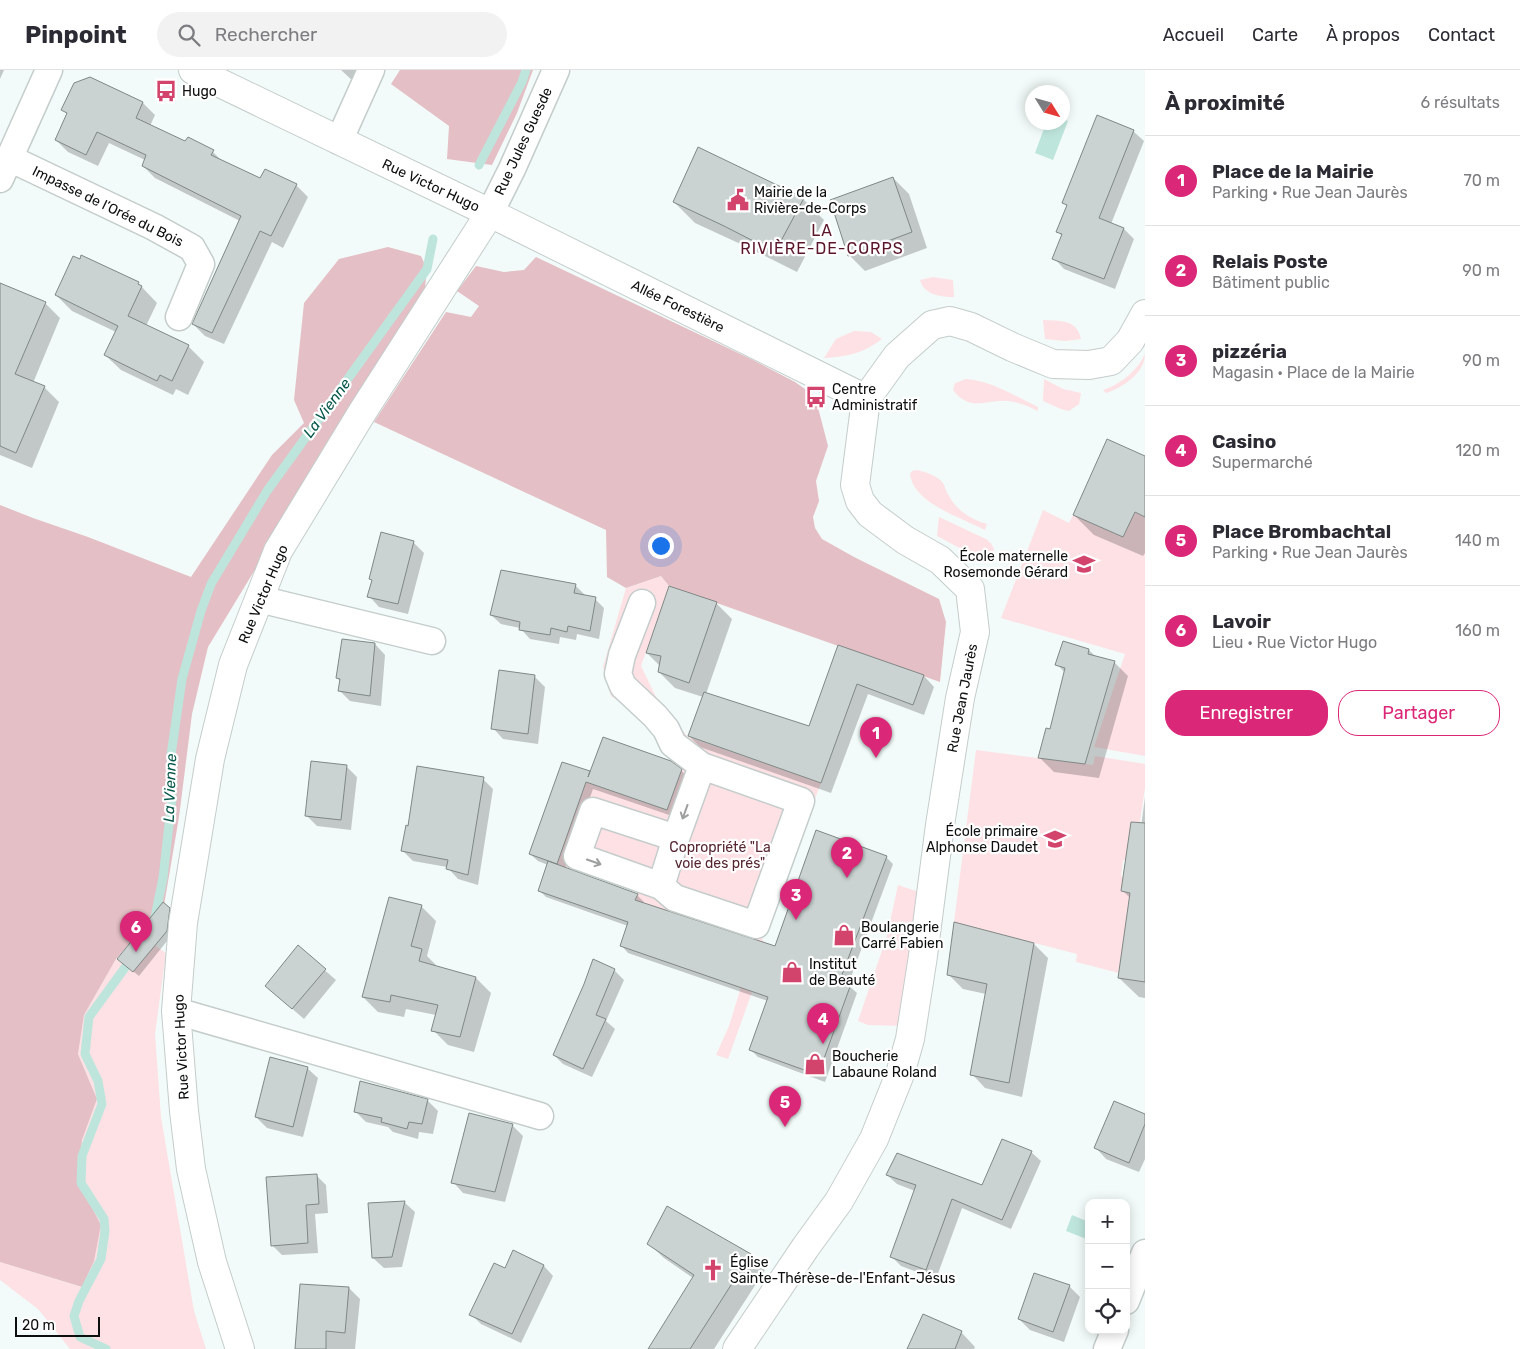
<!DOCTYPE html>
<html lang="fr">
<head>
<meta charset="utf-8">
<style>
  :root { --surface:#fff; --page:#f2f2f3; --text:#2b2b33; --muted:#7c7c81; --line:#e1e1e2; --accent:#db2777 }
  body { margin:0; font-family:Rubik,sans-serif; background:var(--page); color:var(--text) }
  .controls { position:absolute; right:15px; bottom:15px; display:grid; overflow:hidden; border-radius:10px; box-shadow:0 2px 12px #0003 }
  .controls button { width:45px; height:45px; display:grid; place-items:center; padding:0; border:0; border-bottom:1px solid var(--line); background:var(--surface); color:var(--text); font:25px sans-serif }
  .compass { position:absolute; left:1025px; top:15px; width:45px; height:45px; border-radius:50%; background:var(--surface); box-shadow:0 2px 12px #0003; rotate:127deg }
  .scale { position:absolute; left:15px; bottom:12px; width:85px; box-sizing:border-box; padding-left:5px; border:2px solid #0c0f0e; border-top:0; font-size:14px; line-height:18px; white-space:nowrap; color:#0c0f0e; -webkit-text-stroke:4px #fff; paint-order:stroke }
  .you { position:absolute; left:660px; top:475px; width:18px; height:18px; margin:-12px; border:4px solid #fff; border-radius:50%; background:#1a73e8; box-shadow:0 0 0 8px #1a73e833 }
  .badge { display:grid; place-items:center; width:32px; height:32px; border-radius:50%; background:var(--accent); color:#fff; font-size:16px; font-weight:700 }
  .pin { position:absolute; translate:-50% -41px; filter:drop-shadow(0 1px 2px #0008) }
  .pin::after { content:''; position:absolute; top:26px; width:18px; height:15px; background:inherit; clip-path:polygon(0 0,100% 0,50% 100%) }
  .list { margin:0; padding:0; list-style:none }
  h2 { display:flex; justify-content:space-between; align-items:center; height:65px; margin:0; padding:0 20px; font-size:21px }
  h2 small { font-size:16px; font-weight:400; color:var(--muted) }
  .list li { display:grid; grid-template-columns:32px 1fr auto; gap:15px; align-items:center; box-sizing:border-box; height:90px; padding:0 20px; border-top:1px solid var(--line) }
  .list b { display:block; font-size:19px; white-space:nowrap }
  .list p { margin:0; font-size:16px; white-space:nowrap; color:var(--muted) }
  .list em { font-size:16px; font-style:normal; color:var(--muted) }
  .actions { display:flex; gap:10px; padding:15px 20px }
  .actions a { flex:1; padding:11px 0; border:1px solid var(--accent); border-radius:20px; text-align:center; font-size:18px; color:var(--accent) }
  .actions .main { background:var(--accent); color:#fff }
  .icon { flex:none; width:28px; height:28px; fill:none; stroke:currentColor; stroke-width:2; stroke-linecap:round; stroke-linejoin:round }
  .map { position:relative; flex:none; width:1145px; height:1279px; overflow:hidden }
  header { display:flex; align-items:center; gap:30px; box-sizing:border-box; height:70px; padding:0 25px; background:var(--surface); border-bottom:1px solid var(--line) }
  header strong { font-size:24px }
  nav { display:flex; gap:28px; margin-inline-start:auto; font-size:18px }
  .search { width:350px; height:45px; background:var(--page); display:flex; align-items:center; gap:12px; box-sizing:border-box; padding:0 18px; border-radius:28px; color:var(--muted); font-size:19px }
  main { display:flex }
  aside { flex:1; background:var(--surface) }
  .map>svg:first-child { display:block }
  .green { fill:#fee1e5 }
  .forest { fill:#e4bfc5 }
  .water { fill:#bee5dc }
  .shadow { fill:#0003 }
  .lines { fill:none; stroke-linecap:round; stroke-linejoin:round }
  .stream { stroke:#bee5dc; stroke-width:9 }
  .building { fill:#cad3d1; stroke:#808886 }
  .minor-casing { stroke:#c4cdcb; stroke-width:29 }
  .tertiary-casing { stroke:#c4cdcb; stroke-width:30 }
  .minor { stroke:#fff; stroke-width:26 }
  .tertiary { stroke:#fff; stroke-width:28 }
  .oneway { stroke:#9e9f9f }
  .labels { text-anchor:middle; stroke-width:4.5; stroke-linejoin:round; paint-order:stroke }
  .poi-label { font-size:14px; fill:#0c0f0e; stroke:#fff; text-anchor:start }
  .street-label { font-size:14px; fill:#0c0f0e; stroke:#fff }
  .park-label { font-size:14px; fill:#572631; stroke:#fff }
  .water-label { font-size:15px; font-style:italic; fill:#05574b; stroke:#fff }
  .quarter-label { font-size:16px; letter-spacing:1px; fill:#5a1529; stroke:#fff }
</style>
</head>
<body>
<header>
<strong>Pinpoint</strong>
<div class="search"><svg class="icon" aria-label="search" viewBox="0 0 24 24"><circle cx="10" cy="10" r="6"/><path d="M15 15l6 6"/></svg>Rechercher</div>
<nav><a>Accueil</a><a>Carte</a><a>À propos</a><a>Contact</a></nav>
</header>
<main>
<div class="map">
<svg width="1145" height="1279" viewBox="0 0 1145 1279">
  <rect width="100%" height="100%" fill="#f2fbf9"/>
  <path class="green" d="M933 207 953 210 954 227C941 227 924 225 920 210Z
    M1043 250C1060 251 1077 249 1081 269L1065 271 1045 269Z
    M854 261 871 262 882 269C864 283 846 287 824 288L836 269Z
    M1145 284C1145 303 1122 318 1106 323L1103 320C1121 314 1137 301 1145 284Z
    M966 309C992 311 1015 326 1038 337V341C1028 336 1018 332 1008 331 986 329 971 343 953 320L955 313Z
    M1044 309 1063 319 1081 323 1079 334 1069 341 1061 339 1043 331Z
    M917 400C925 402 936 405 942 412 945 415 946 422 949 426 956 440 972 450 987 454L985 460C962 448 913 433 910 404L912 401Z
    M1043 440 1069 453 1073 445 1123 467 1135 442 1145 447V686L1094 677 1125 584 1001 548Z
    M939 447 986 469C999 479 994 485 985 494L973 485 937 466Z
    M661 506 669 516 641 596 659 633 688 667 821 713 762 868 767 880 728 989 716 985 729 956 741 917 635 830 638 821 557 794 586 712 667 740 683 695 652 655 611 626 603 597 626 518Z
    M976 680 1093 695 1095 686 1145 694V718L1136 778 1126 790H1123L1121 806 1123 807 1121 821 1130 823 1119 903 1076 892 1077 884 954 852Z
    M898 815 922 823 904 956 868 955 858 951 887 866Z
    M153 874 166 883 155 964 161 1047 194 1241 206 1279H70L38 1239 0 1210V1192L81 1217 101 1155 77 1111 82 1070 97 1029 78 984 84 945 116 889 133 902Z"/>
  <path class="forest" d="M400 0H533L517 43 492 95 447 89 449 56 391 14Z
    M388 177 421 186 427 199 424 227 369 312 208 577 192 644 179 747 160 859 139 862 116 889 84 945 78 984 97 1029 82 1070 78 1111 101 1155 94 1191 82 1217 0 1192V435L33 448 88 467 191 507 272 385 304 353 294 330 304 233 339 189Z
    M536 187 753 290 795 312 815 326 828 376 816 411 819 431 813 447 815 458 822 469 854 487 939 529 946 552 940 612 669 516 661 506 626 518 607 507 606 460 374 352 446 242 471 247 479 236 457 221 476 196 504 202 524 200Z"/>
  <path class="water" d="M1063 49 1068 51 1053 90 1035 83 1046 53 1062 52Z
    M1072 1145 1089 1152V1170L1066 1161Z"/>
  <path class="shadow" d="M0 0H4L0 9Z
    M341 0H364L354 12Z
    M90 8 143 33 155 45 150 56 186 73 213 82 223 92 261 110 296 115 308 127 283 178 272 172 224 274 205 266 193 254 240 151 155 108 143 96 145 90 109 73 98 96 68 82 56 70 68 45 63 40Z
    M1133 61 1144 71 1111 154 1124 159 1134 169 1115 219 1064 199 1054 188 1062 166 1058 162 1068 137 1064 133Z
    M893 108 909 124 927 178 865 201 849 185Z
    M803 129 824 150 797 202 747 177 695 153 674 132Z
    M82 187 138 213 157 233 146 256 188 276 204 292 188 325 176 319 173 325 121 300 105 285 116 262 72 241 56 225Z
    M0 222 45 233 60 248 33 313 44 317 59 332 32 398 0 385Z
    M1145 387V483L1143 486 1094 465 1074 445Z
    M413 472 424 483 408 544 379 537 369 526 373 511Z
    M575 515 585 525 584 527 595 529 604 538 599 569 577 564 576 570 560 567 559 574 530 569 520 558 501 554 491 545Z
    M716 533 732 549 706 624 810 657 839 576 924 606 934 617 924 645 868 624 831 723 700 677 689 666 703 627 675 618 659 602 660 596 647 583Z
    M375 574 385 585 381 636 350 631 339 620 340 611 337 608Z
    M1089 580 1096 587 1114 592 1128 606 1099 708 1054 702 1040 688 1051 661 1065 603 1057 594Z
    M534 606 545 617 538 674 503 669 493 658Z
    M347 697 357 707 351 760 317 756 306 745Z
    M681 700 688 708 675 747 593 719 565 799 637 825 644 832 643 834 775 878 886 787 893 794 848 915 857 923 825 1012 758 987 751 980 768 931 628 883 621 875 628 856 546 827 539 820 548 795 538 791 530 784 589 702 590 704Z
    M483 709 493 719 478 815 458 809 447 797 413 791 402 780Z
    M1145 727V928L1139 927 1119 908 1131 829 1123 821 1138 780Z
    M421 836 436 851 427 886 436 895V897L476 908 491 923 474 982 448 975 433 960 436 945 406 939 404 947 378 942 363 927Z
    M169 839 174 844 171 866 139 906 123 893Z
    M1034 874 1048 888 1022 1027 985 1018 972 1004 986 924 963 919 949 905Z
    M298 877 336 910 304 949 266 916Z
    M614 900 624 910 606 951 615 959 592 1007 563 994 554 985Z
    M307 998 318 1008 303 1067 267 1058 256 1047Z
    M427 1030 438 1041 433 1064 419 1062 418 1069 393 1062 388 1057 366 1052 355 1041Z
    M1145 1045V1089L1139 1102 1106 1089 1096 1078Z
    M512 1055 523 1066 505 1132 463 1123 453 1112Z
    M1031 1082 1041 1091 1011 1159 962 1138 936 1209 901 1196 892 1187 915 1121 897 1114 887 1105 982 1117Z
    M316 1105 326 1115 328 1143 315 1144 318 1183 282 1185 272 1175Z
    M404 1132 415 1142 402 1197 384 1198 373 1188Z
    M649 1174 750 1185 765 1200 714 1279H649L693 1208 664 1188Z
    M514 1182 544 1196 553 1206 521 1273 481 1254 471 1244 506 1200Z
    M1069 1216 1080 1227 1064 1272 1030 1260 1019 1249Z
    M349 1218 360 1229 355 1279H295V1273Z
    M961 1262 975 1277 974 1279H909Z"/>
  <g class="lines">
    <path class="stream" d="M479 95 522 12 526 0
      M154 852 163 808 172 728 171 685 182 609 201 541 211 514 267 421 427 199 433 169
      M106 1279 80 1267 74 1246 79 1231 101 1189 105 1161 104 1149 81 1113 82 1086 102 1034 98 1011 85 984 89 947 132 888"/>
  </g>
  <path class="building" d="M90 7 143 32 136 48 185 71 188 67 214 80 211 85 260 108 265 99 297 114 271 166 260 161 212 263 192 254 241 146 142 96 146 85 97 62 86 85 55 70 67 43 61 40 74 13Z
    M1097 45 1134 60 1099 148 1124 158 1104 209 1052 189 1062 164 1056 162 1067 135 1062 133Z
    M698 77 804 128 775 182 724 156 673 132Z
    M893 107 912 162 848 186 830 130Z
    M81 185 139 212 138 214 142 216 128 246 189 275 172 311 160 305 157 311 104 285 118 256 55 225 73 186 80 189Z
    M0 213 46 232 15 304 45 316 16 383 0 376Z
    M1107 369 1145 386V447L1135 442 1123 467 1073 445Z
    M381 462 414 471 398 534 367 527 372 510 369 509Z
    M501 500 576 514 574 523 596 527 590 561 568 556 567 562 551 558 550 565 519 560 520 552 490 545Z
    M669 516 717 532 689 613 658 602 661 586 646 583Z
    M342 569 375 573 370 626 338 621 340 609 336 608Z
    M1063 571 1089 579 1088 584 1115 591 1085 694 1038 688 1046 658 1050 659 1065 598 1055 595Z
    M838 575 924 605 913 635 857 614 821 713 688 666 704 622 809 656Z
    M499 600 535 605 528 664 491 659Z
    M603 667 671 691 682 699 667 740 586 712 557 794 529 784 562 692 590 701 588 707Z
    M311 691 347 695 341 750 305 746Z
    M417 696 484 707 468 805 446 799 448 790 401 781 406 755 408 756Z
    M1131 752 1145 753V912L1118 908 1130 823 1121 821Z
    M816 760 887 786 840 910 851 914 818 1005 749 980 768 927 620 876 628 852 538 821 548 791 638 824 635 830 775 876Z
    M389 827 422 835 411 876 422 879 419 891 476 907 460 967 431 961 438 935 391 925 390 932 362 927Z
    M163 832 170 838 167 861 133 902 117 889Z
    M954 852 1034 873 1009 1013 970 1005 987 914 947 905Z
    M298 875 326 899 292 939 265 916Z
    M593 889 615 899 596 945 606 949 583 999 553 985 584 914Z
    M270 987 308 997 293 1057 255 1047Z
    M360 1011 428 1029 422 1054 409 1052 407 1059 381 1052 382 1048 354 1042Z
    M1114 1031 1145 1044V1054L1129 1093 1094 1078Z
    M469 1043 513 1054 495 1122 451 1113Z
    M1002 1069 1032 1081 1002 1150 952 1129 926 1200 890 1187 916 1115 886 1105 897 1083 982 1115Z
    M317 1104 319 1134 306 1135 308 1173 271 1176 266 1107Z
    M405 1131 392 1187 372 1188 368 1133Z
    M667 1136 751 1184 690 1279H648L694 1205 647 1174Z
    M513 1180 544 1195 512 1264 469 1245 494 1193 505 1198Z
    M1034 1203 1070 1215 1053 1262 1018 1249Z
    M300 1214 349 1217 345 1263 326 1261V1279H295Z
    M923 1244 962 1261 955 1279H907Z"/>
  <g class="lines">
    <g class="minor-casing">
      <path id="minor" d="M339 71 371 0
        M9 88 154 157 192 178 201 194 179 247
        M0 109 49 0
        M490 143 512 99 556 0
        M259 529 432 571
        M642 533 622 585 618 604 623 616 655 646 666 659 673 674 702 696 801 731 756 855 675 828 661 816 577 786 593 741 676 768 702 696
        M661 816 676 768
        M176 941 540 1046
        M1126 1231 1145 1183
        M1107 1279 1115 1260"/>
    </g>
    <g class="tertiary-casing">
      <path id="tertiary" d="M193 0 490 143 866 329
        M240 1279 212 1192 191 1099 184 1041 176 941 183 853 210 689 233 595 278 481 363 341 490 143
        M737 1279 805 1178 839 1131 874 1069 900 1004 910 969 923 886 940 755 960 628 975 562 970 519 940 490 905 470 870 444 860 431 855 415 866 329 897 286 932 255 950 251 971 257 1012 277 1053 294 1089 295 1111 291 1130 271 1145 244"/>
    </g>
    <use href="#minor" class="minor"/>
    <use href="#tertiary" class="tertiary"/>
  </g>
  <defs><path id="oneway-shaft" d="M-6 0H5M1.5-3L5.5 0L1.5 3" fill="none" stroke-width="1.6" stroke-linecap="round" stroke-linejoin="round" transform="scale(1.25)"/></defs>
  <g class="oneway">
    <use href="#oneway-shaft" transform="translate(685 742) rotate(110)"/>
    <use href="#oneway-shaft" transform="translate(594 792) rotate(19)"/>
  </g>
  <defs>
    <g id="bus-bare" transform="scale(1.725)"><path d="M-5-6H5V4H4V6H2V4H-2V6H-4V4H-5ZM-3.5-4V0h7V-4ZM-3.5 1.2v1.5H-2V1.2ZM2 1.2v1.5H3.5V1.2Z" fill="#d2446c" stroke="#fff" stroke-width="2.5" paint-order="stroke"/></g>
    <g id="civic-bare" transform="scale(1.725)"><path d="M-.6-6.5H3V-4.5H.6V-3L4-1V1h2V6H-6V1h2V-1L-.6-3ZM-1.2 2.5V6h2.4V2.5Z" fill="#d2446c" stroke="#fff" stroke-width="2.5" paint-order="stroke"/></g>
    <g id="school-bare" transform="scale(1.725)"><path d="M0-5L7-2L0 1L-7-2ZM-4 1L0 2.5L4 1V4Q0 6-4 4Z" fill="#d2446c" stroke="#fff" stroke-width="2.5" paint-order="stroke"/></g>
    <g id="shop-bare" transform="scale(1.725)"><path d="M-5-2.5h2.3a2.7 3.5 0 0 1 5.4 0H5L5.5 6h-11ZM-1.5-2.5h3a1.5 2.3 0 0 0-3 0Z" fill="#d2446c" stroke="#fff" stroke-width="2.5" paint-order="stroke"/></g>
    <g id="church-bare" transform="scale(1.725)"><path d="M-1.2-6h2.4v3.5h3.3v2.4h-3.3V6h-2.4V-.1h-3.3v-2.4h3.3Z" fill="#d2446c" stroke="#fff" stroke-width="2.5" paint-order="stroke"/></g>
  </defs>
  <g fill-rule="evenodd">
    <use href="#bus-bare" x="166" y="21"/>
    <use href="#civic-bare" x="738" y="130"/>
    <use href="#bus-bare" x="816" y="327"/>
    <use href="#school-bare" x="1084" y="494"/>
    <use href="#school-bare" x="1055" y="769"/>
    <use href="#shop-bare" x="844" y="865"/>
    <use href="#shop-bare" x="792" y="902"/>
    <use href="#shop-bare" x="815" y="994"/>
    <use href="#church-bare" x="713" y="1200"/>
  </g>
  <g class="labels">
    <g class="poi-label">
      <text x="182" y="26">Hugo</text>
      <text x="754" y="127">Mairie de la<tspan x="754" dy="16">Rivière-de-Corps</tspan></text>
      <text x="832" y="324">Centre<tspan x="832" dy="16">Administratif</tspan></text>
      <text x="1068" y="491" text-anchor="end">École maternelle<tspan x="1068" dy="16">Rosemonde Gérard</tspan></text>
      <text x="1038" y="766" text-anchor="end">École primaire<tspan x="1038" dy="16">Alphonse Daudet</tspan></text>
      <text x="861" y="862">Boulangerie<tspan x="861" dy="16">Carré Fabien</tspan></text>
      <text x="809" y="899">Institut<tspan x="809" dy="16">de Beauté</tspan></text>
      <text x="832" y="991">Boucherie<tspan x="832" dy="16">Labaune Roland</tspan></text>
      <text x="730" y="1197">Église<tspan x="730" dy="16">Sainte-Thérèse-de-l'Enfant-Jésus</tspan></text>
    </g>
    <g class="street-label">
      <text transform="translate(523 71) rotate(-65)" y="5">Rue Jules Guesde</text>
      <text transform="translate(431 115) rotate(25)" y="5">Rue Victor Hugo</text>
      <text transform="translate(108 136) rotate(26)" y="5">Impasse de l’Orée du Bois</text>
      <text transform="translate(678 236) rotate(26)" y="5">Allée Forestière</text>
      <text transform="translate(263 524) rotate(-67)" y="5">Rue Victor Hugo</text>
      <text transform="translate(962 628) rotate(-79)" y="5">Rue Jean Jaurès</text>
      <text transform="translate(181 977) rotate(-93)" y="5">Rue Victor Hugo</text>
    </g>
    <g class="park-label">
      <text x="720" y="782">Copropriété "La<tspan x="720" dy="16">voie des prés"</tspan></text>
    </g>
    <g class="water-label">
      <text transform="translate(327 338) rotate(-54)" y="5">La Vienne</text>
      <text transform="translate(170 718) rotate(-88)" y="5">La Vienne</text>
    </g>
    <g class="quarter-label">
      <text x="822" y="166">LA<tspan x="822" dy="18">RIVIÈRE-DE-CORPS</tspan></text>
    </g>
  </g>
</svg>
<div class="controls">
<button>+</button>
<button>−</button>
<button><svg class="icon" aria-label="locate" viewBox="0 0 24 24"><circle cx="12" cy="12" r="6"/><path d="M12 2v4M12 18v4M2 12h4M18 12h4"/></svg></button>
</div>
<svg class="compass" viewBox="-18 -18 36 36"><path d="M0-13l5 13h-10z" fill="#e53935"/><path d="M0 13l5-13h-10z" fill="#7c7c81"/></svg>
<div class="scale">20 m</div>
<div class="you"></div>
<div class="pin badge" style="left:876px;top:688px">1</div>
<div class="pin badge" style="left:847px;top:808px">2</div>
<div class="pin badge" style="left:796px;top:850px">3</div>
<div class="pin badge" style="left:823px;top:974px">4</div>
<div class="pin badge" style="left:785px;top:1057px">5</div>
<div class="pin badge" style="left:136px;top:882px">6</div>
</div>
<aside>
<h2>À proximité<small>6 résultats</small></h2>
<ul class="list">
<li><span class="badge">1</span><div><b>Place de la Mairie</b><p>Parking · Rue Jean Jaurès</p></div><em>70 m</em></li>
<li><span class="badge">2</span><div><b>Relais Poste</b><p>Bâtiment public</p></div><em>90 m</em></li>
<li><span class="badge">3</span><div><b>pizzéria</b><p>Magasin · Place de la Mairie</p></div><em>90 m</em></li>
<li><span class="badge">4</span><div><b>Casino</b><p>Supermarché</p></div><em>120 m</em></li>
<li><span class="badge">5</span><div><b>Place Brombachtal</b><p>Parking · Rue Jean Jaurès</p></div><em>140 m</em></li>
<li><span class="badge">6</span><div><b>Lavoir</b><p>Lieu · Rue Victor Hugo</p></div><em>160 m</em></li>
</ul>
<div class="actions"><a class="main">Enregistrer</a><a>Partager</a></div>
</aside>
</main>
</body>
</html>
